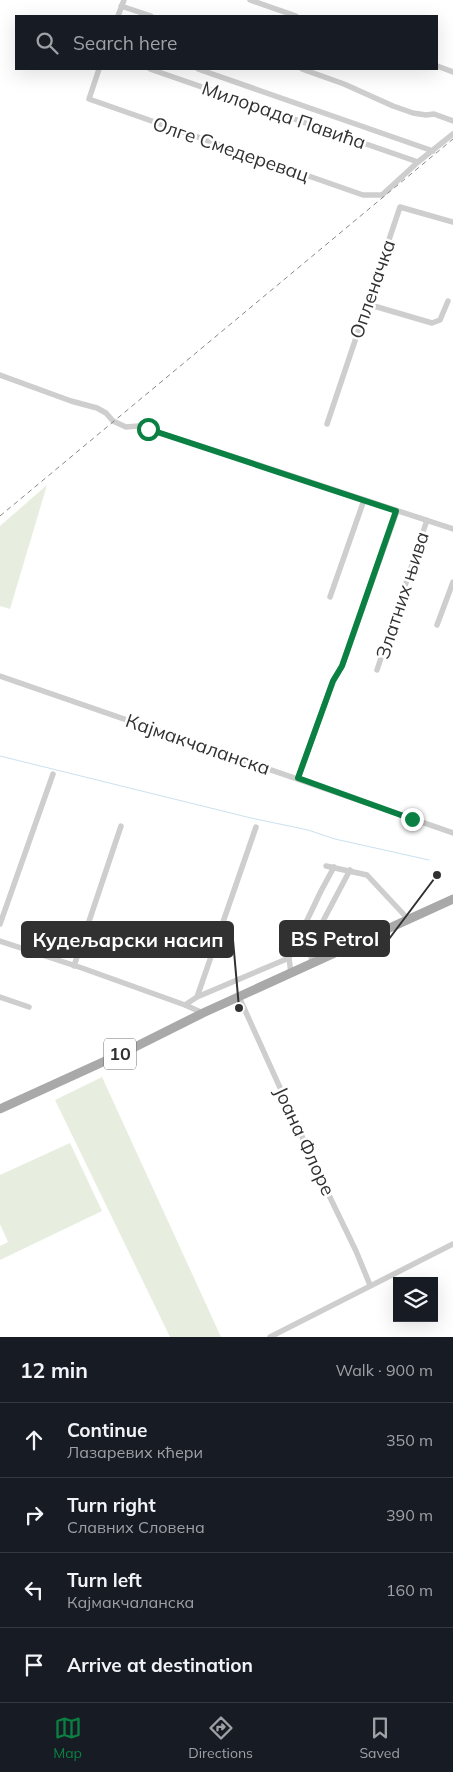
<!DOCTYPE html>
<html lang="en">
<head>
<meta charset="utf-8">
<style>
  :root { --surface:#171b24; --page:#242831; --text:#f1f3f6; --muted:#9ea1a6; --line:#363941; --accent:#0b8043 }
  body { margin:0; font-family:Mulish,sans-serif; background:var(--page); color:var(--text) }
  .controls { position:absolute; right:15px; bottom:15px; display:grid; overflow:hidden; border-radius:0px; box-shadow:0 5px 20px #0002 }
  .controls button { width:45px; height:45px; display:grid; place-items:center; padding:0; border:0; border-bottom:1px solid var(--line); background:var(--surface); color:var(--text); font:25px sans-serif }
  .stop { position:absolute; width:15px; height:15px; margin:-11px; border:4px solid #0b8043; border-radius:50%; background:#fff }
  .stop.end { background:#0b8043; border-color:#fff; box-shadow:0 1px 5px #0008 }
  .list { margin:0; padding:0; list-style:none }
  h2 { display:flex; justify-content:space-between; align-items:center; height:65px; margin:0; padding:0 20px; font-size:21px }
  h2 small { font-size:16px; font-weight:400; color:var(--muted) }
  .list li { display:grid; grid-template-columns:32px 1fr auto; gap:15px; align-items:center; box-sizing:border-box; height:75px; padding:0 20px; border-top:1px solid var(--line) }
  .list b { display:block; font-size:19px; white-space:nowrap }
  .list p { margin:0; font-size:16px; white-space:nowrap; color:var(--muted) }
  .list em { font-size:16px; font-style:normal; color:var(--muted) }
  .icon { flex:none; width:28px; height:28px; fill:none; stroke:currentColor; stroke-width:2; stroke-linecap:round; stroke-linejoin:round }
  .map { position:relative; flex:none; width:453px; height:1337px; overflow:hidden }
  .search { position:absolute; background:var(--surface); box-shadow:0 5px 20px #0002; left:15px; right:15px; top:15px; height:55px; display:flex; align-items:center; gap:12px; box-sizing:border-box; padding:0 18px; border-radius:0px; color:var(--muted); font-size:19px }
  .sheet { height:365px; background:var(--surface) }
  nav { display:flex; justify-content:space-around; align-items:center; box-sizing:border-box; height:70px; border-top:1px solid var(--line); background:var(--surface); font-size:14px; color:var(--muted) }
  nav a { display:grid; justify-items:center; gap:2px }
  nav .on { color:var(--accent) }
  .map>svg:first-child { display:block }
  .green { fill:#e7eedf }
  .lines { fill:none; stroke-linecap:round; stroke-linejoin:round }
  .stream { stroke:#cae1ef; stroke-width:1 }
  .minor { stroke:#cecece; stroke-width:5.5 }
  .primary { stroke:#a9a9a9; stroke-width:9 }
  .rail { stroke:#868686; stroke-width:1; stroke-dasharray:5 4; stroke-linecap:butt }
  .route { stroke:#0b8043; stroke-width:6 }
  .labels { text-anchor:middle; stroke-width:5; stroke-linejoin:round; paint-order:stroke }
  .shield { fill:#fff; stroke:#6f6f6f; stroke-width:1 }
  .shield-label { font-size:18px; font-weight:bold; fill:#313131 }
  .street-label { font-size:19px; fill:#313131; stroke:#fff }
  .leader { fill:none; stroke:#313131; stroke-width:2 }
  .callout-dot { fill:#313131; stroke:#fff; stroke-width:2 }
  .callout { fill:#313131; stroke:#313131; stroke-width:2 }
  .callout-label { font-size:20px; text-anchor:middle; font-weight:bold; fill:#fff }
</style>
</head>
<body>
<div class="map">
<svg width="453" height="1337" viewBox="0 0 453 1337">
  <rect width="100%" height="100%" fill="#fff"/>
  <path class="green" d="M47 485 10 609 0 606V526Z
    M102 1077 221 1337H170L55 1100Z
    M70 1143 102 1211 0 1260V1246L8 1242 0 1224V1175Z"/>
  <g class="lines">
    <path class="stream" d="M0 756 251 818 308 830 335 839 429 860"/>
    <path class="minor" d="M250 0 296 16
      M121 6 151 16
      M118 16 124 0
      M437 66 453 72
      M99 69 89 99 363 195H382L418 162 453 134
      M150 69 418 162
      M198 69 433 151
      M302 69 344 84 393 106 413 113 426 115 434 114 453 121
      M367 304 432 323 440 320 448 301
      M0 375 71 401 97 408 106 413 113 421 126 427 138 426 195 444 453 529
      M327 424 400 207 453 222
      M330 597 364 500
      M437 625 453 582
      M377 670 427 520
      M0 676 453 833
      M298 778 333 681 342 666 397 511
      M326 866 367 875 408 919
      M0 924 53 774
      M0 941 82 968 185 1005 203 1013
      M289 958 321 891 334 867
      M312 964 310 948 313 940 350 870
      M74 966 121 826
      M0 997 29 1007
      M197 997 256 827
      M239 997 324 1185 356 1251 370 1285
      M185 1005 197 997 289 958 291 974
      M270 1337 453 1244"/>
    <path class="primary" d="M0 1109 127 1051 203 1013 453 899"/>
    <path class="rail" d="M0 516 453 139"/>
  </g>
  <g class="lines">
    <path class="route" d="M148 429 396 511 342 666 333 681 298 778 412 819"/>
  </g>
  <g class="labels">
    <rect class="shield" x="104" y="1038.5" width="32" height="31" rx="4"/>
    <g class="shield-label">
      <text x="120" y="1060">10</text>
    </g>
    <g class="street-label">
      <text transform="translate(284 115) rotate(19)" y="7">Милорада Павића</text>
      <text transform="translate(231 149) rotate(19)" y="7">Олге Смедеревац</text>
      <text transform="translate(372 289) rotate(-71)" y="7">Опленачка</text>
      <text transform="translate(402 595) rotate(-72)" y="7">Златних њива</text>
      <text transform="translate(198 744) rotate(19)" y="7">Кајмакчаланска</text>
      <text transform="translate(305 1141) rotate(65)" y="7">Јоана Флоре</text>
    </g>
  </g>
  <path class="leader" d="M437 875L389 939M239 1008L233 940"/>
  <g class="callout-dot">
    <circle cx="437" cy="875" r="5"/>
    <circle cx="239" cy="1008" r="5"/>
  </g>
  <g class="callout">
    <rect x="280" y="921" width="109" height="35" rx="5"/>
    <rect x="22" y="922" width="211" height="35" rx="5"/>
  </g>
  <g class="callout-label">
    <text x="335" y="946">BS Petrol</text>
    <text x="128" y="947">Кудељарски насип</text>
  </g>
</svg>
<div class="controls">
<button><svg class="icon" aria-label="layers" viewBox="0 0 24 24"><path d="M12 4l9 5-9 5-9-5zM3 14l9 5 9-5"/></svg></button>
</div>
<div class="stop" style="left:148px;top:429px"></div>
<div class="stop end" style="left:412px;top:819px"></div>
<div class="search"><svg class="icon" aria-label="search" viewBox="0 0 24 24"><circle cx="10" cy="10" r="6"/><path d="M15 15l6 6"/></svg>Search here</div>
</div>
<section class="sheet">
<h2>12 min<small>Walk · 900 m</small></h2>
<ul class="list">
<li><svg class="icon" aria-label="ahead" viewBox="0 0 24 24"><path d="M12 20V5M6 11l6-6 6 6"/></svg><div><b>Continue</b><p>Лазаревих кћери</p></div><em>350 m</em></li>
<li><svg class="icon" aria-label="right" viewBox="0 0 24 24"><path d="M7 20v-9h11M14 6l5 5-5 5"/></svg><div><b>Turn right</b><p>Славних Словена</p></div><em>390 m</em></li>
<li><svg class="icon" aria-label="left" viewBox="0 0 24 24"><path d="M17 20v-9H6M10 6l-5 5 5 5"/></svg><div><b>Turn left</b><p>Кајмакчаланска</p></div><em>160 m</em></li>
<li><svg class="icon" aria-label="arrive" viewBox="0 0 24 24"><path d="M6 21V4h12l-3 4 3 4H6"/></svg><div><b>Arrive at destination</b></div></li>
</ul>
</section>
<nav>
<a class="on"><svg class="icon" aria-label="map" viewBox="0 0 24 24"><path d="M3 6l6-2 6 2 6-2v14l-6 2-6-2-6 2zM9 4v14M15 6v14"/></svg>Map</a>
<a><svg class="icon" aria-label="directions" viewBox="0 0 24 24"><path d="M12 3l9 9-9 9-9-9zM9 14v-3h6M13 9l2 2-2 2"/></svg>Directions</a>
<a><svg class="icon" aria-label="saved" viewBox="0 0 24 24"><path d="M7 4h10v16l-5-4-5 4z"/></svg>Saved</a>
</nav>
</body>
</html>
